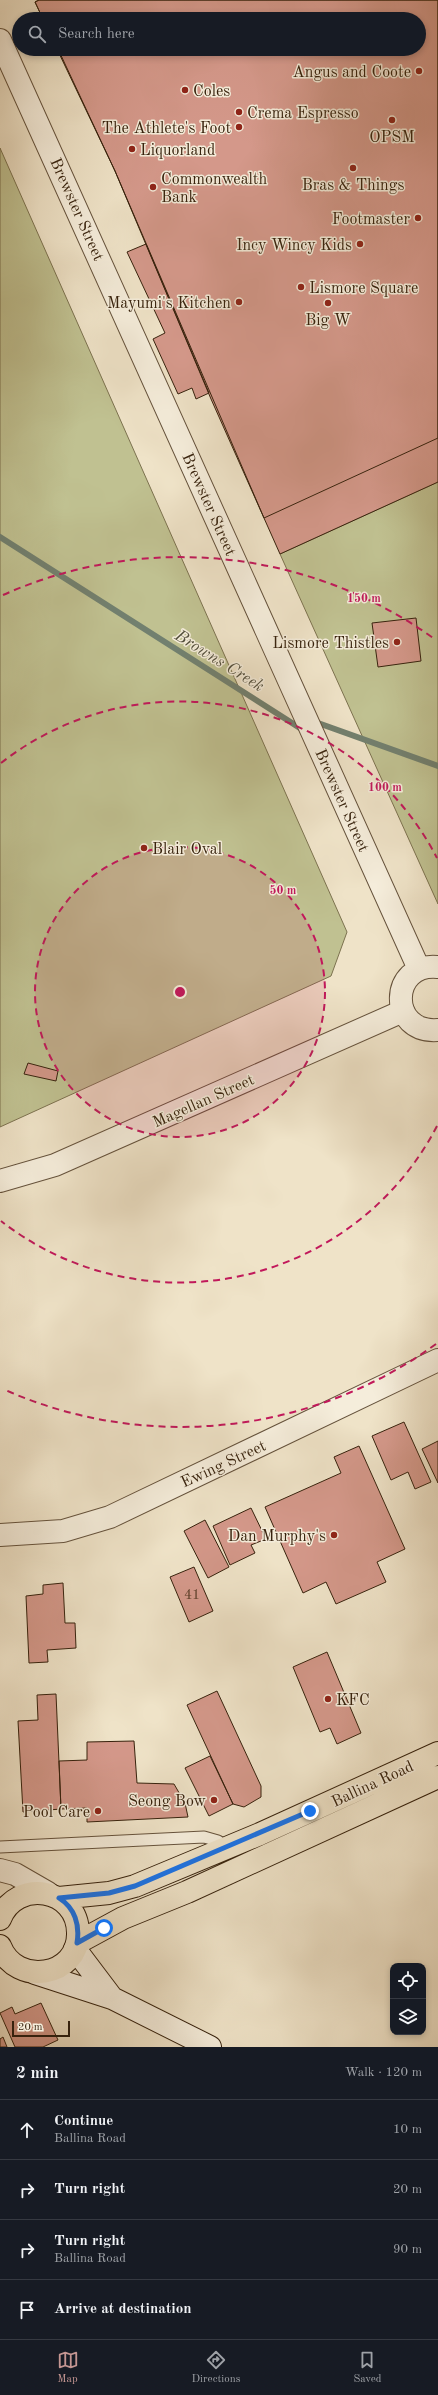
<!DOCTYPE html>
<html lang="en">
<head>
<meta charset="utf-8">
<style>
  :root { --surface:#171b24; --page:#242831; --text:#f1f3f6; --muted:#9ea1a6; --line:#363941; --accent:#c59692 }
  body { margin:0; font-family:"Old Standard TT",serif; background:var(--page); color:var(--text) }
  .controls { position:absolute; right:12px; bottom:12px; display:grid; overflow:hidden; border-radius:8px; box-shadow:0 2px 6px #0003 }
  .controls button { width:36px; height:36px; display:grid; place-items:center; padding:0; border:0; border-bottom:1px solid var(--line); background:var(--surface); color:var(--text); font:20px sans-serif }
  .scale { position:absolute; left:12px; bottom:10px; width:58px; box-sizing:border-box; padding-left:4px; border:2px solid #37220d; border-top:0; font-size:11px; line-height:14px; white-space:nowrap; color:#37220d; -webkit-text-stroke:3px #f5eddb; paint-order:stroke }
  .stop { position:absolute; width:12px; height:12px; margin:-9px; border:3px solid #1a73e8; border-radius:50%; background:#fff }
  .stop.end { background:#1a73e8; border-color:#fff; box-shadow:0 1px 4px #0008 }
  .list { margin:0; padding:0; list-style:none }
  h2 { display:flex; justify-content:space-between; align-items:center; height:52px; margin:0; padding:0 16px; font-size:17px }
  h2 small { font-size:13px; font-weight:400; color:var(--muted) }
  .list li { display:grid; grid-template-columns:26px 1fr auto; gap:12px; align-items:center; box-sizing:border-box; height:60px; padding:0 16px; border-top:1px solid var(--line) }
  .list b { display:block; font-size:15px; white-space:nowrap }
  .list p { margin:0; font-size:13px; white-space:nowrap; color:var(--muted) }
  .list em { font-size:13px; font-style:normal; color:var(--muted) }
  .icon { flex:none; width:22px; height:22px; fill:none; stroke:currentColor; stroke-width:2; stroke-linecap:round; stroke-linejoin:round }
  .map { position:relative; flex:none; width:438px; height:2047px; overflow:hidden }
  .search { position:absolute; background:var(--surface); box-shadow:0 2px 6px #0003; left:12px; right:12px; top:12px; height:44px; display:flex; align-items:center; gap:10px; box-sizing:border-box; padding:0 14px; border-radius:22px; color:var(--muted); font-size:15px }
  .sheet { height:292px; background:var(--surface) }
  nav { display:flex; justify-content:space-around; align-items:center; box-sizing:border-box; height:56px; border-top:1px solid var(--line); background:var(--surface); font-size:11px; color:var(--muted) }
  nav a { display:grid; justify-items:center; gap:2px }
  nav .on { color:var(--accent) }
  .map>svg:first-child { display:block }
  .green { fill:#c0c191; stroke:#7c724f }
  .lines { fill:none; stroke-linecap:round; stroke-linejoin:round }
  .stream { stroke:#72806f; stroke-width:6 }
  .building { fill:#d4988a; stroke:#37220d }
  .service-casing { stroke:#65523c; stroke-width:13 }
  .minor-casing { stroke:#65523c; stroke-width:24 }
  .tertiary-casing { stroke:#65523c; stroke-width:24 }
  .secondary-casing { stroke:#37220d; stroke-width:24 }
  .primary-casing { stroke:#37220d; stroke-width:24 }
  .service { stroke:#f5eddb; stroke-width:11 }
  .minor { stroke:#f5eddb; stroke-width:22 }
  .tertiary { stroke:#f5eddb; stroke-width:22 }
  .secondary { stroke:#f5eddb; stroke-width:22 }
  .primary { stroke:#efe3c8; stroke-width:22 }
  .route { stroke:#1a73e8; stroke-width:5 }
  .ring { fill:none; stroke:#c2185b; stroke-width:2; stroke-dasharray:7 5 }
  .poi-dot { fill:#8f2418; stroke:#f5eddb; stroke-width:1.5 }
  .labels { text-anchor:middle; stroke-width:3; stroke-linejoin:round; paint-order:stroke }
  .number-label { font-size:14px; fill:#5e402c }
  .poi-label { font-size:16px; fill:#37220d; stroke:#f5eddb; text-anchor:end }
  .street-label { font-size:16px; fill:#37220d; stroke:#f5eddb }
  .water-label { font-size:17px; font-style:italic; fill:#55513e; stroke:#f5eddb }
  .centre { fill:#c2185b; stroke:#f5eddb; stroke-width:2 }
  .ring-label { font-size:12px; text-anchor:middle; font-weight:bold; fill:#c2185b; stroke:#f5eddb; stroke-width:3; stroke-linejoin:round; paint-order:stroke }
</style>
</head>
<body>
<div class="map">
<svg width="438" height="2047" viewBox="0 0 438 2047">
  <rect width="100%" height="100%" fill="#efe3c8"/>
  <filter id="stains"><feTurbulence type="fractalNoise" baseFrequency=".005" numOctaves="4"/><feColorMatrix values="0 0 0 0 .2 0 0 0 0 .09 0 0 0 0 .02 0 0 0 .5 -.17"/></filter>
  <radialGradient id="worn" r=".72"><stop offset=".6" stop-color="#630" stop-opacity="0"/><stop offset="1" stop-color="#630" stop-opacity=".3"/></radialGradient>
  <path class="green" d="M0 148 347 932 331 976 0 1127Z
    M438 482V904L280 554Z"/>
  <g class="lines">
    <path class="stream" d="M0 537 303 730
      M313 725 318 723 438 766"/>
  </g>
  <path class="building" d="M39 0H438V438L264 518 115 171 57 49H419V19H43L35 2Z
    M39 0H438V482L280 554 211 399 115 171 58 49H419V19H43L35 2Z
    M146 244 209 393 196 399 192 388 178 394 153 339 165 333 127 252Z
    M416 618 421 661 378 667 372 623Z
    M28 1063 58 1071 56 1081 24 1074Z
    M404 1422 431 1482 415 1489 408 1472 391 1480 372 1436Z
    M438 1441V1483L422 1449Z
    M359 1446 405 1549 377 1562 386 1582 336 1604 326 1582 303 1593 265 1507 341 1473 334 1457Z
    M251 1508 266 1539 251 1545 255 1553 230 1565 213 1526Z
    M205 1520 229 1567 208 1578 184 1531Z
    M194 1567 213 1611 189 1622 170 1577Z
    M63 1583 65 1623H75L76 1648 47 1650 48 1662 29 1663 26 1596 43 1594V1585Z
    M327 1652 361 1733 337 1744 330 1728 320 1732 293 1667Z
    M217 1691 261 1786V1797L244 1807 233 1804 187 1705Z
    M56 1694 61 1809 23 1812 18 1721 38 1720 37 1695Z
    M134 1741 137 1783 174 1784 185 1803 188 1817 87 1822V1808L61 1809 59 1761 87 1760V1742Z
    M210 1756 233 1804 209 1816 185 1768Z
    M41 2003 58 2040 43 2047H15L0 2013 12 2007 15 2014Z
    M3 2037 7 2047H0V2039Z"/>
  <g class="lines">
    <g class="service-casing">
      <path id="service" d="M0 1847 204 1837 218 1841 227 1848"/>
    </g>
    <g class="minor-casing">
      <path id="minor" d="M0 1181 55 1165 403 1011
        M0 1535 63 1531 110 1517 438 1360"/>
    </g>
    <g class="tertiary-casing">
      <path id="tertiary" d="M0 40 419 969
        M438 967C389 962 388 1034 438 1030
        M0 1870 15 1874 48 1893"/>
    </g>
    <g class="secondary-casing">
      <path id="secondary" d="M75 1949 112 1998
        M35 1973 112 1998 210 2047"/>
    </g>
    <g class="primary-casing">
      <path id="primary" d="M59 1898 109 1893 135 1886 260 1834 438 1753
        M0 1919C16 1878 78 1888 78 1933 79 1977 16 1987 0 1946
        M77 1943 123 1918 187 1892 438 1777"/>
    </g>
    <use href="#service" class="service"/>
    <use href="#minor" class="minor"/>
    <use href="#tertiary" class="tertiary"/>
    <use href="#secondary" class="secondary"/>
    <use href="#primary" class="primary"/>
  </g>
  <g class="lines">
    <path class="route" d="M104 1928 77 1943C80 1925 75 1908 59 1898L109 1893 135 1886 310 1811"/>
  </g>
  <circle cx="180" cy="992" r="145" fill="#c2185b" fill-opacity=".12"/>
  <g class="ring">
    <circle cx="180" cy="992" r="145"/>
    <path d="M437 1126A290 290 0 0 1 1 1221M1 763A290 290 0 0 1 437 858"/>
    <path d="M436 1344A435 435 0 0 1 3 1389M3 595A435 435 0 0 1 436 640"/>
  </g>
  <g class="poi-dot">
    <circle cx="419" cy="71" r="4"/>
    <circle cx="185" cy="90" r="4"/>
    <circle cx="239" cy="112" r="4"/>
    <circle cx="392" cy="120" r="4"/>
    <circle cx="239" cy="127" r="4"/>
    <circle cx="132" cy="149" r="4"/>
    <circle cx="353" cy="168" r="4"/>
    <circle cx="153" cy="187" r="4"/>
    <circle cx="418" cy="218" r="4"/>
    <circle cx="360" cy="244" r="4"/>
    <circle cx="301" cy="287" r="4"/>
    <circle cx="239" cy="302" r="4"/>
    <circle cx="328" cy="303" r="4"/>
    <circle cx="397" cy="642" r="4"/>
    <circle cx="144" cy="848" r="4"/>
    <circle cx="334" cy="1535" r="4"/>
    <circle cx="328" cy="1699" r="4"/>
    <circle cx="214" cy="1800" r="4"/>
    <circle cx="98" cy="1811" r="4"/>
  </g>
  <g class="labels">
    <g class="number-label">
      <text x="192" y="1599">41</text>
    </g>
    <g class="poi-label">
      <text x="411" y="77">Angus and Coote</text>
      <text x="193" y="96" text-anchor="start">Coles</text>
      <text x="247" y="118" text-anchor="start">Crema Espresso</text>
      <text x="231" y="133">The Athlete's Foot</text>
      <text x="392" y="142" text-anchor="middle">OPSM</text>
      <text x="140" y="155" text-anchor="start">Liquorland</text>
      <text x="161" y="184" text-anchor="start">Commonwealth<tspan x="161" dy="18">Bank</tspan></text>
      <text x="353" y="190" text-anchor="middle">Bras &amp; Things</text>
      <text x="410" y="224">Footmaster</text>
      <text x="352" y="250">Incy Wincy Kids</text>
      <text x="309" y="293" text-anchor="start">Lismore Square</text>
      <text x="231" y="308">Mayumi's Kitchen</text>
      <text x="328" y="325" text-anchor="middle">Big W</text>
      <text x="389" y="648">Lismore Thistles</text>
      <text x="152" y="854" text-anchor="start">Blair Oval</text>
      <text x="326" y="1541">Dan Murphy's</text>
      <text x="336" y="1705" text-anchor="start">KFC</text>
      <text x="206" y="1806">Seong Bow</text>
      <text x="90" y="1817">Pool Care</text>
    </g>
    <g class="street-label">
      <text transform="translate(78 209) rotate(66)" y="6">Brewster Street</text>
      <text transform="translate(210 504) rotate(66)" y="6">Brewster Street</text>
      <text transform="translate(343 800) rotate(66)" y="6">Brewster Street</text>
      <text transform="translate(203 1100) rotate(-24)" y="6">Magellan Street</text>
      <text transform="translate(223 1463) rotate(-25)" y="6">Ewing Street</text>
      <text transform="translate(372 1783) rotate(-25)" y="6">Ballina Road</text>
    </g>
    <g class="water-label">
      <text transform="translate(220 660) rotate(32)" y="6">Browns Creek</text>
    </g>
  </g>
  <circle cx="180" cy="992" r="6" class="centre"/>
  <g class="ring-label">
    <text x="364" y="602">150 m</text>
    <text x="385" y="791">100 m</text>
    <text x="283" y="894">50 m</text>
  </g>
  <rect width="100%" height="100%" filter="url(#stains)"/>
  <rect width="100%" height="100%" fill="url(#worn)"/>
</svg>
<div class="controls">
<button><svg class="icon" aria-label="locate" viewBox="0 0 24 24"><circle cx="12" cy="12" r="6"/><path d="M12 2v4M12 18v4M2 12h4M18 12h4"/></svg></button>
<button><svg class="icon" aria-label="layers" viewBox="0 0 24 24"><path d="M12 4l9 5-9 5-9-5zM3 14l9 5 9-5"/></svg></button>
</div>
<div class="scale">20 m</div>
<div class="stop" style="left:104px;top:1928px"></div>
<div class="stop end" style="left:310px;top:1811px"></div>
<div class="search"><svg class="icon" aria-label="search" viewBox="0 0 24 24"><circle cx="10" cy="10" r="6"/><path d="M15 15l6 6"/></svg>Search here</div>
</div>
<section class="sheet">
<h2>2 min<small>Walk · 120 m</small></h2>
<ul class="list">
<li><svg class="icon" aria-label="ahead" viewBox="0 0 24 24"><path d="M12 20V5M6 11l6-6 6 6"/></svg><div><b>Continue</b><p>Ballina Road</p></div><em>10 m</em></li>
<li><svg class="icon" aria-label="right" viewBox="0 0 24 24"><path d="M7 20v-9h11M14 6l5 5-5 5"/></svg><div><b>Turn right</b></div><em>20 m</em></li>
<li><svg class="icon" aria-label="right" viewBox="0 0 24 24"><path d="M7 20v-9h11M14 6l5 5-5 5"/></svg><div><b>Turn right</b><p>Ballina Road</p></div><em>90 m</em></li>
<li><svg class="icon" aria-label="arrive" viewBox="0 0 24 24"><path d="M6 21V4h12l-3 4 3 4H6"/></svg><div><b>Arrive at destination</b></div></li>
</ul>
</section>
<nav>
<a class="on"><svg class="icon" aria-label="map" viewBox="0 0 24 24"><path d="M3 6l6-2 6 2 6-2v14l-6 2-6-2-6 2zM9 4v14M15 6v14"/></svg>Map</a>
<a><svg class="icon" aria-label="directions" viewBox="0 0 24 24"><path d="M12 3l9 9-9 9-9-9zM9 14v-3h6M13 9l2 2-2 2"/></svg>Directions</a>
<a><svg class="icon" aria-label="saved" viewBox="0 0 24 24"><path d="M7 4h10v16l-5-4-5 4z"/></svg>Saved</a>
</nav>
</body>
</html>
